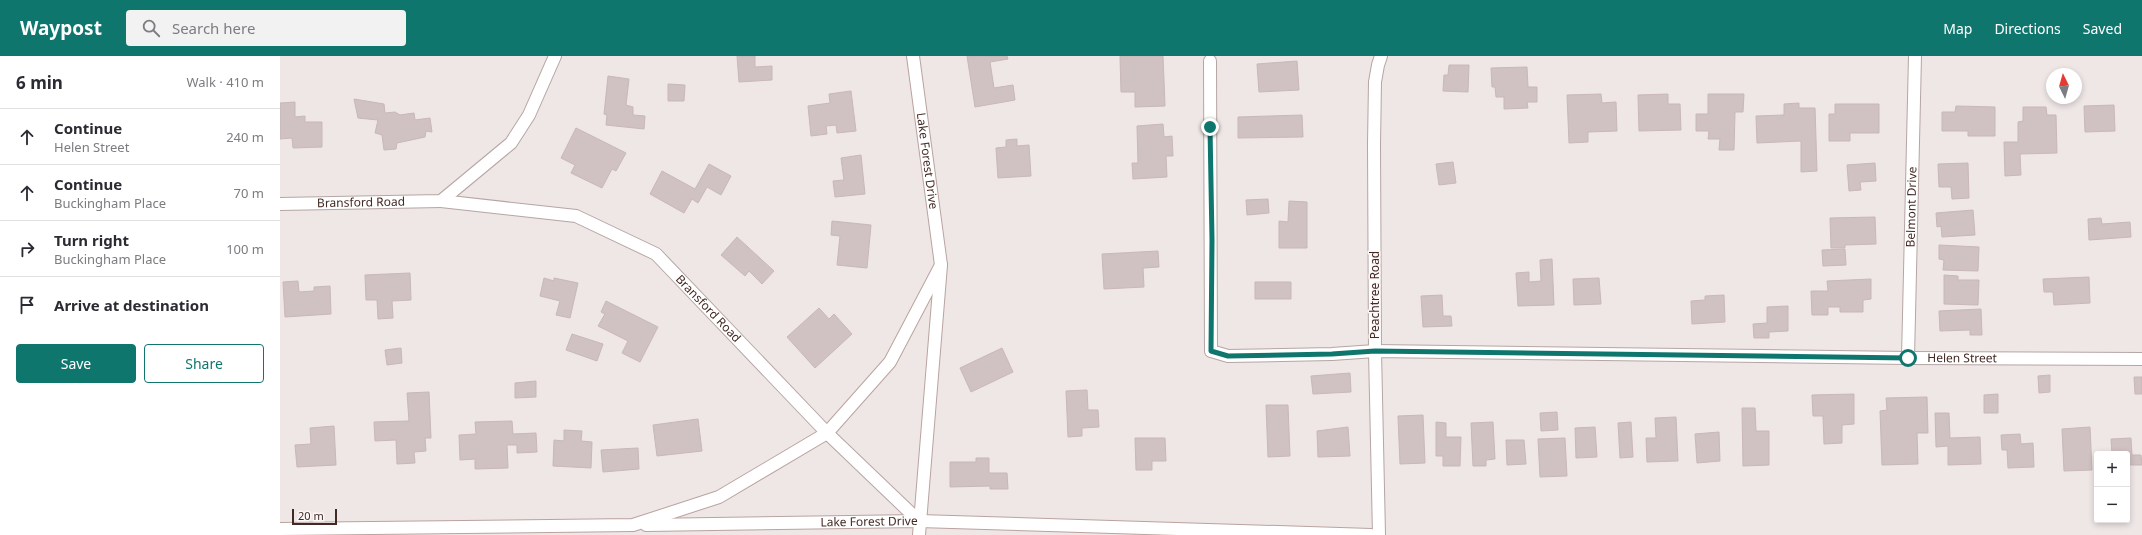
<!DOCTYPE html>
<html lang="en">
<head>
<meta charset="utf-8">
<style>
  :root { --surface:#fff; --page:#f2f2f3; --text:#2b2b33; --muted:#7c7c81; --line:#e1e1e2; --accent:#0f766e }
  body { margin:0; font-family:"Noto Sans",sans-serif; background:var(--page); color:var(--text) }
  .controls { position:absolute; right:12px; bottom:12px; display:grid; overflow:hidden; border-radius:4px; box-shadow:0 2px 6px #0003 }
  .controls button { width:36px; height:36px; display:grid; place-items:center; padding:0; border:0; border-bottom:1px solid var(--line); background:var(--surface); color:var(--text); font:20px sans-serif }
  .compass { position:absolute; left:1766px; top:12px; width:36px; height:36px; border-radius:50%; background:var(--surface); box-shadow:0 2px 6px #0003; rotate:355deg }
  .scale { position:absolute; left:12px; bottom:10px; width:45px; box-sizing:border-box; padding-left:4px; border:2px solid #432923; border-top:0; font-size:11px; line-height:14px; white-space:nowrap; color:#432923; -webkit-text-stroke:3px #fbf7f7; paint-order:stroke }
  .stop { position:absolute; width:12px; height:12px; margin:-9px; border:3px solid #0f766e; border-radius:50%; background:#fff }
  .stop.end { background:#0f766e; border-color:#fff; box-shadow:0 1px 4px #0008 }
  .list { margin:0; padding:0; list-style:none }
  h2 { display:flex; justify-content:space-between; align-items:center; height:52px; margin:0; padding:0 16px; font-size:17px }
  h2 small { font-size:13px; font-weight:400; color:var(--muted) }
  .list li { display:grid; grid-template-columns:26px 1fr auto; gap:12px; align-items:center; box-sizing:border-box; height:56px; padding:0 16px; border-top:1px solid var(--line) }
  .list b { display:block; font-size:15px; white-space:nowrap }
  .list p { margin:0; font-size:13px; white-space:nowrap; color:var(--muted) }
  .list em { font-size:13px; font-style:normal; color:var(--muted) }
  .actions { display:flex; gap:8px; padding:12px 16px }
  .actions a { flex:1; padding:9px 0; border:1px solid var(--accent); border-radius:4px; text-align:center; font-size:14px; color:var(--accent) }
  .actions .main { background:var(--accent); color:#fff }
  .icon { flex:none; width:22px; height:22px; fill:none; stroke:currentColor; stroke-width:2; stroke-linecap:round; stroke-linejoin:round }
  .map { position:relative; flex:none; width:1862px; height:479px; overflow:hidden }
  header { display:flex; align-items:center; gap:24px; box-sizing:border-box; height:56px; padding:0 20px; background:var(--accent); color:#fff }
  header strong { font-size:19px }
  nav { display:flex; gap:22px; margin-inline-start:auto; font-size:14px }
  .search { width:280px; height:36px; background:var(--page); display:flex; align-items:center; gap:10px; box-sizing:border-box; padding:0 14px; border-radius:4px; color:var(--muted); font-size:15px }
  main { display:flex }
  aside { flex:1; background:var(--surface) }
  .map>svg:first-child { display:block }
  .building { fill:#d0c1c2; stroke:#c9b8b7 }
  .lines { fill:none; stroke-linecap:round; stroke-linejoin:round }
  .street-casing { stroke:#b5a6a4; stroke-width:14 }
  .secondary-casing { stroke:#b9a3a0; stroke-width:14 }
  .street { stroke:#fff; stroke-width:12 }
  .secondary { stroke:#fff; stroke-width:12 }
  .route { stroke:#0f766e; stroke-width:5 }
  .labels { text-anchor:middle; stroke-width:3; stroke-linejoin:round; paint-order:stroke }
  .street-label { font-size:12px; fill:#432923; stroke:#fbf7f7 }
</style>
</head>
<body>
<header>
<strong>Waypost</strong>
<div class="search"><svg class="icon" aria-label="search" viewBox="0 0 24 24"><circle cx="10" cy="10" r="6"/><path d="M15 15l6 6"/></svg>Search here</div>
<nav><a>Map</a><a>Directions</a><a>Saved</a></nav>
</header>
<main>
<aside>
<h2>6 min<small>Walk · 410 m</small></h2>
<ul class="list">
<li><svg class="icon" aria-label="ahead" viewBox="0 0 24 24"><path d="M12 20V5M6 11l6-6 6 6"/></svg><div><b>Continue</b><p>Helen Street</p></div><em>240 m</em></li>
<li><svg class="icon" aria-label="ahead" viewBox="0 0 24 24"><path d="M12 20V5M6 11l6-6 6 6"/></svg><div><b>Continue</b><p>Buckingham Place</p></div><em>70 m</em></li>
<li><svg class="icon" aria-label="right" viewBox="0 0 24 24"><path d="M7 20v-9h11M14 6l5 5-5 5"/></svg><div><b>Turn right</b><p>Buckingham Place</p></div><em>100 m</em></li>
<li><svg class="icon" aria-label="arrive" viewBox="0 0 24 24"><path d="M6 21V4h12l-3 4 3 4H6"/></svg><div><b>Arrive at destination</b></div></li>
</ul>
<div class="actions"><a class="main">Save</a><a>Share</a></div>
</aside>
<div class="map">
<svg width="1862" height="479" viewBox="0 0 1862 479">
  <rect width="100%" height="100%" fill="#efe6e6"/>
  <path class="building" d="M457 0H475V11L492 10V24L459 26Z
    M687 0H727L728 3 710 6 714 32 733 29 735 44 695 51Z
    M840 0H883L885 50 855 51V36H841Z
    M1017 5 1019 34 979 36 977 8Z
    M1169 9H1189L1188 36 1163 35 1164 19H1168Z
    M1247 11 1248 31H1257V46H1247L1248 52 1224 53V41H1216L1215 31H1212L1211 12Z
    M328 20 349 23 346 49 353 51V59L365 60 364 73 326 69 327 59 324 58Z
    M388 28 405 29 404 45H388Z
    M571 35 576 75 557 77 556 69 546 70 547 78 531 80 528 50 550 47 549 38Z
    M1321 38 1322 47 1336 46 1337 75 1308 76V86L1289 87 1287 39Z
    M1388 38V48H1400L1401 74 1359 75 1358 39Z
    M1428 38H1464L1463 56H1455L1454 94H1439L1440 83H1428L1429 75H1416V58H1428Z
    M74 43 104 48 105 57 115 56 120 59 134 57 135 64 150 62 152 76 146 75 145 81 117 87 116 93 104 94 102 79 95 77 98 64 78 62Z
    M15 46V61L25 60V66H42V91L13 92 12 82 0 83V47Z
    M1519 47V52H1535L1537 115 1521 116V85L1477 87 1476 60 1504 59V48Z
    M1555 48H1599V77H1570V85H1549V58H1555Z
    M1834 49 1835 75 1805 76 1804 50Z
    M1676 50 1715 51V80H1688V75H1662V56H1675Z
    M1743 51H1766L1767 59H1776L1777 97 1740 98 1741 119 1725 120 1724 86H1738V66L1743 65Z
    M1022 59 1023 81 958 82V61Z
    M883 68 884 81 892 80 893 100H886L887 121 853 123 852 107H858L857 70Z
    M296 72 346 97 336 115 332 113 322 132 291 117 295 109 281 102Z
    M737 83V90L749 89 751 120 718 122 716 92 726 91V84Z
    M581 99 585 138 555 141 553 125 564 124 561 102Z
    M1173 106 1176 127 1159 129 1156 108Z
    M1595 107 1596 125 1580 126 1581 134 1569 135 1567 109Z
    M1688 107 1689 142 1672 143 1671 131H1659L1658 108Z
    M429 108 451 120 441 139 427 131 418 147 412 143 404 157 370 138 382 115 415 133Z
    M988 143 989 157 967 159 966 144Z
    M1009 145 1027 146V192H999V165L1008 166Z
    M1693 154 1695 179 1662 181 1661 170 1657 171 1656 157Z
    M1595 161 1596 188 1565 189V192H1551L1550 162Z
    M1821 162 1822 168 1850 166 1851 181 1809 184 1808 163Z
    M552 165 591 169 587 212 557 209 560 180 551 179Z
    M457 181 494 215 482 228 469 215 465 220 441 199Z
    M1659 189 1699 191 1698 215 1663 214 1664 204 1659 203Z
    M1565 193 1566 209 1543 210 1542 194Z
    M878 195 879 211 863 212 864 231 824 233 822 198Z
    M1272 203 1274 249 1238 250 1236 217 1249 216V226L1261 225 1260 204Z
    M130 217 131 244 112 245 113 262 98 263 97 244H86L85 219Z
    M1664 219 1678 220V224H1699L1698 249 1664 248Z
    M1809 221 1810 247 1774 249 1773 236H1764L1763 223Z
    M264 222 274 225V222L298 227 290 262 276 259 280 245 260 240Z
    M1319 222 1321 248 1294 249 1293 223Z
    M1591 223V243L1583 244V256H1560V251H1548V259H1532L1531 235H1548L1547 225Z
    M18 225 19 236 34 235V231L50 230 51 258 5 261 3 226Z
    M975 226H1011V243H975Z
    M1162 239 1163 260H1171L1172 270 1143 271 1141 240Z
    M1444 239 1445 266 1412 268 1411 245 1425 244V240Z
    M326 245 378 271 360 306 342 297 348 285 318 270 325 258 321 256Z
    M1508 250V275L1489 276V282H1474L1473 268 1487 267V251Z
    M539 252 549 263 554 258 572 278 535 312 507 281Z
    M1701 253 1702 279H1690V274L1660 275 1659 255Z
    M292 278 323 288 317 305 286 294Z
    M121 292 122 307 107 309 105 294Z
    M722 292 733 316 691 336 680 312Z
    M1070 317 1071 336 1033 338 1031 320Z
    M1770 319V336L1759 337 1758 320Z
    M1854 321H1862V338H1855Z
    M256 325V341L235 342V327Z
    M807 334 808 354H818L819 371 802 372V380L788 381 786 335Z
    M149 336 151 382H145L146 395 134 396 135 407 117 408 116 384 95 385 94 366 129 365 127 337Z
    M1574 338V368L1562 369V387L1544 388 1543 360H1533L1532 339Z
    M1718 338V357H1704V339Z
    M1647 341 1648 377H1637L1638 408 1602 409 1600 355 1607 354 1606 342Z
    M986 349H1008L1010 400 988 401Z
    M1462 352H1475L1476 375H1489V409L1463 410Z
    M1277 356 1278 374 1261 375 1260 357Z
    M1655 357H1669L1670 382 1700 381 1701 408 1668 409V390L1656 391Z
    M1143 359 1145 407 1120 408 1118 360Z
    M1396 361 1398 405 1367 406 1366 382H1376L1375 362Z
    M418 363 422 395 377 400 373 369Z
    M232 365 233 378 256 377 257 396 237 397V389H227L228 412 195 413V403L180 404 179 379 196 378 195 366Z
    M1156 366 1166 367V381H1181L1180 410H1163V400H1156Z
    M1213 366 1215 403 1206 404V410H1193L1191 367Z
    M1351 366 1353 401 1340 402 1338 367Z
    M54 370 56 409 17 411 15 389 31 388 30 372Z
    M1068 371 1070 400 1038 401 1037 375Z
    M1315 371 1317 401 1296 402 1295 372Z
    M1810 371 1812 414 1784 415 1782 373Z
    M284 374 302 375 301 385 312 386 311 412 273 410 274 384 284 385Z
    M1439 376 1440 405 1417 407 1415 378Z
    M1740 378 1741 388 1753 387 1754 411 1728 412 1727 394H1722L1721 379Z
    M855 382H885L886 405H872V414H856Z
    M1285 382 1287 420 1260 421 1258 383Z
    M1851 382 1852 399H1861L1862 409H1847V398H1832L1831 383Z
    M1226 384H1244L1246 408 1227 409Z
    M358 392 359 413 323 416 321 394Z
    M696 402H709V417H727L728 433H710V430L670 431V406H696Z"/>
  <g class="lines">
    <g class="street-casing">
      <g id="street">
        <path id="s1" d="M930 5 931 295 948 300 1052 298 1095 295 1628 302 1862 303"/>
        <path id="s2" d="M161 145 296 160 376 198 547 377 639 465"/>
        <path id="s3" d="M0 148 161 145 231 87 249 59 275 0"/>
        <path id="s4" d="M1628 302 1635 0"/>
        <path d="M1099 479 1095 295 1094 88 1095 26 1098 9 1101 0"/>
      </g>
    </g>
    <g class="secondary-casing">
      <g id="secondary">
        <path id="s5" d="M633 0 661 209 639 479"/>
        <path id="s6" d="M366 469 639 465 1091 479"/>
        <path d="M0 473 353 469 439 441 547 377 610 306 661 209"/>
      </g>
    </g>
    <use href="#street" class="street"/>
    <use href="#secondary" class="secondary"/>
  </g>
  <g class="lines">
    <path class="route" d="M930 71 932 184 931 295 948 300 1052 298 1095 295 1628 302"/>
  </g>
  <g class="labels">
    <g class="street-label">
      <text dy="4" stroke="none"><textPath href="#s5" startOffset="106">Lake Forest Drive</textPath></text>
      <text dy="4" stroke="none"><textPath href="#s3" startOffset="81">Bransford Road</textPath></text>
      <text dy="4" stroke="none"><textPath href="#s4" startOffset="151">Belmont Drive</textPath></text>
      <text transform="translate(1095 239) rotate(-90)" y="4">Peachtree Road</text>
      <text dy="4" stroke="none"><textPath href="#s2" startOffset="300">Bransford Road</textPath></text>
      <text dy="4" stroke="none"><textPath href="#s1" startOffset="1042">Helen Street</textPath></text>
      <text dy="4" stroke="none"><textPath href="#s6" startOffset="223">Lake Forest Drive</textPath></text>
    </g>
  </g>
</svg>
<div class="controls">
<button>+</button>
<button>−</button>
</div>
<svg class="compass" viewBox="-18 -18 36 36"><path d="M0-13l5 13h-10z" fill="#e53935"/><path d="M0 13l5-13h-10z" fill="#7c7c81"/></svg>
<div class="scale">20 m</div>
<div class="stop" style="left:1628px;top:302px"></div>
<div class="stop end" style="left:930px;top:71px"></div>
</div>
</main>
</body>
</html>
